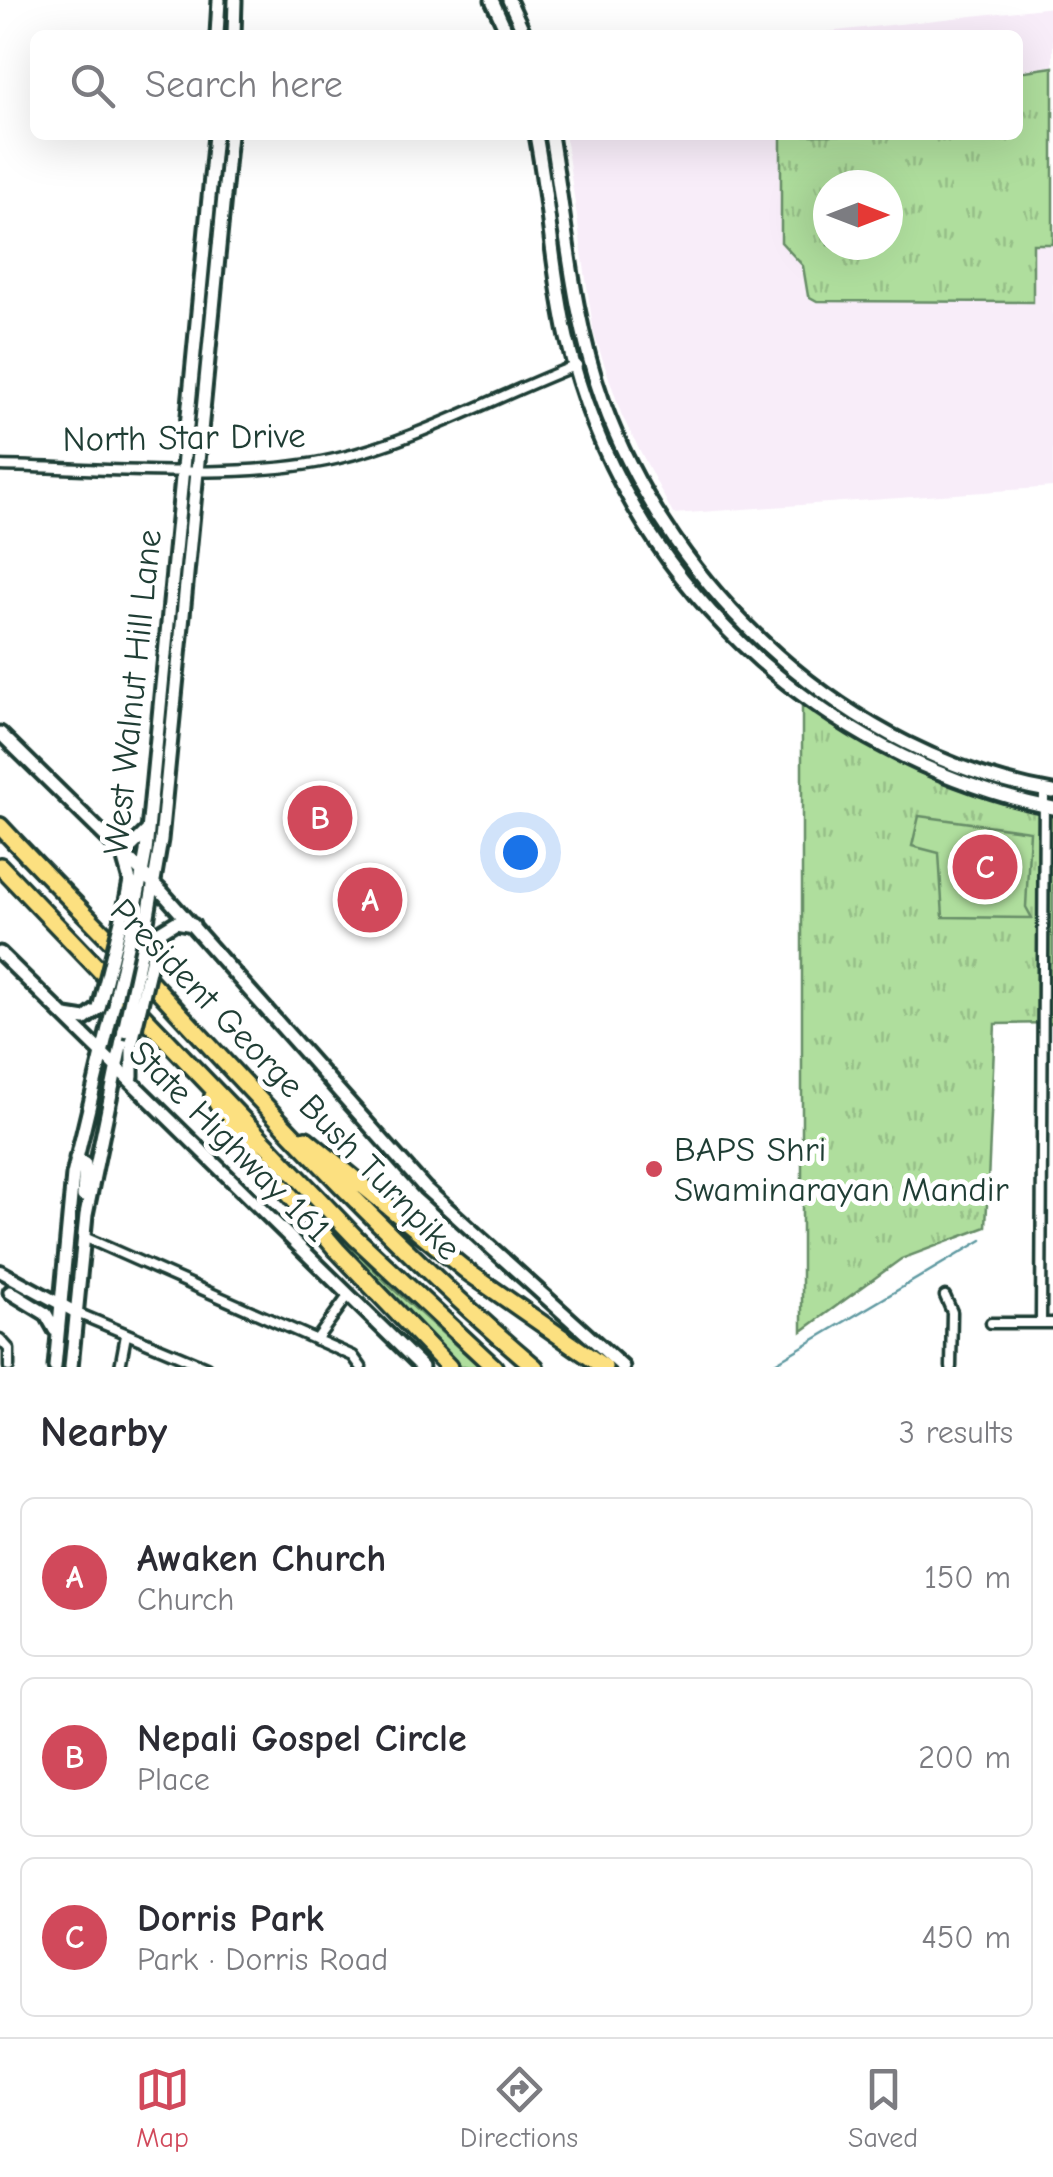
<!DOCTYPE html>
<html lang="en">
<head>
<meta charset="utf-8">
<style>
  :root { --surface:#fff; --page:#f2f2f3; --text:#2b2b33; --muted:#7c7c81; --line:#e1e1e2; --accent:#d1495b }
  body { margin:0; font-family:"Comic Neue",sans-serif; background:var(--page); color:var(--text) }
  .compass { position:absolute; left:813px; top:170px; width:90px; height:90px; border-radius:50%; background:var(--surface); box-shadow:0 10px 40px #0002; rotate:90deg }
  .you { position:absolute; left:520px; top:852px; width:35px; height:35px; margin:-25px; border:8px solid #fff; border-radius:50%; background:#1a73e8; box-shadow:0 0 0 15px #1a73e833 }
  .badge { display:grid; place-items:center; width:65px; height:65px; border-radius:50%; background:var(--accent); color:#fff; font-size:32px; font-weight:700 }
  .pin { position:absolute; translate:-50% -50%; border:5px solid #fff; box-shadow:0 2px 10px #0006 }
  .list { margin:0; padding:0; list-style:none }
  h2 { display:flex; justify-content:space-between; align-items:center; height:130px; margin:0; padding:0 40px; font-size:42px }
  h2 small { font-size:32px; font-weight:400; color:var(--muted) }
  .list li { display:grid; grid-template-columns:65px 1fr auto; gap:30px; align-items:center; box-sizing:border-box; height:160px; margin:0 20px 20px; padding:0 20px; border:2px solid var(--line); border-radius:15px }
  .list b { display:block; font-size:38px; white-space:nowrap }
  .list p { margin:0; font-size:32px; white-space:nowrap; color:var(--muted) }
  .list em { font-size:32px; font-style:normal; color:var(--muted) }
  .icon { flex:none; width:55px; height:55px; fill:none; stroke:currentColor; stroke-width:2; stroke-linecap:round; stroke-linejoin:round }
  .map { position:relative; flex:none; width:1053px; height:1367px; overflow:hidden }
  .search { position:absolute; background:var(--surface); box-shadow:0 10px 40px #0002; left:30px; right:30px; top:30px; height:110px; display:flex; align-items:center; gap:25px; box-sizing:border-box; padding:0 35px; border-radius:15px; color:var(--muted); font-size:38px }
  .sheet { height:670px; background:var(--surface) }
  nav { display:flex; justify-content:space-around; align-items:center; box-sizing:border-box; height:140px; border-top:2px solid var(--line); background:var(--surface); font-size:28px; color:var(--muted) }
  nav a { display:grid; justify-items:center; gap:5px }
  nav .on { color:var(--accent) }
  .map>svg:first-child { display:block }
  .built { fill:#f8edf9; fill-rule:evenodd }
  .grass { fill:url(#grass-tufts); stroke:#678e68; stroke-width:2.5; fill-rule:evenodd }
  .park { fill:#afde9d; stroke:#678e68; stroke-width:2.5 }
  .lines { fill:none; stroke-linecap:round; stroke-linejoin:round }
  .stream { stroke:#609aa2; stroke-width:2.5 }
  .minor-casing { stroke:#1f3d34; stroke-width:15 }
  .tertiary-casing { stroke:#1f3d34; stroke-width:18 }
  .secondary-casing { stroke:#1f3d34; stroke-width:19 }
  .motorway-casing { stroke:#1f3d34; stroke-width:22 }
  .minor { stroke:#fff; stroke-width:8 }
  .tertiary { stroke:#fff; stroke-width:10 }
  .secondary { stroke:#fff; stroke-width:11 }
  .motorway { stroke:#fce080; stroke-width:15 }
  .secondary-bridge-casing { stroke:#1f3d34; stroke-width:19; stroke-linecap:butt }
  .secondary-bridge { stroke:#fff; stroke-width:11 }
  .poi-dot { fill:#d1495b; stroke:#fff; stroke-width:4 }
  .labels { text-anchor:middle; stroke-width:10; stroke-linejoin:round; paint-order:stroke }
  .street-label { font-size:35px; fill:#1f3d34; stroke:#fff }
  .poi-label { font-size:35px; fill:#1f3d34; stroke:#fff; text-anchor:start }
</style>
</head>
<body>
<div class="map">
<svg width="1053" height="1367" viewBox="0 0 1053 1367">
  <defs>
    <pattern id="grass-tufts" width="24" height="20" patternUnits="userSpaceOnUse" patternTransform="scale(2.5)"><rect width="24" height="20" fill="#afde9d"/><path d="M3 7l-1-3M5 7V3M7 7l1-3M15 17l-1-3M17 17v-4M19 17l1-3" fill="none" stroke="#96bf88"/></pattern>
  </defs>
  <rect width="100%" height="100%" fill="#fff"/>
  <filter id="ink" filterUnits="userSpaceOnUse"><feTurbulence type="fractalNoise" baseFrequency=".01" numOctaves="2"/><feDisplacementMap in="SourceGraphic" scale="20" xChannelSelector="R" yChannelSelector="G"/><feConvolveMatrix kernelMatrix="1 2 1 2 8 2 1 2 1" color-interpolation-filters="sRGB"/></filter>
  <g filter="url(#ink)">
    <path class="built" d="M1053 7V487L673 514 622 416 594 334 565 135H1018V35H799ZM828 185H888V245H828Z"/>
    <path class="grass" d="M1053 67V244H1033V302L817 301 808 296 803 266 781 242V135H1018V72ZM828 185H888V245H828Z
      M802 706C891 761 952 787 1053 813V1023L995 1024 986 1227 901 1259 802 1331Z
      M272 1164 391 1287 480 1367H454L390 1301Z"/>
    <path class="park" d="M919 816 1030 831 1026 907 1032 918 943 917 939 853 912 846Z"/>
    <g class="lines">
      <path class="stream" d="M768 1367 982 1240"/>
      <g class="minor-casing">
        <path id="minor" d="M0 466C100 468 240 481 335 459 415 441 499 395 577 365
          M84 1237 353 1356 361 1367
          M945 1296 952 1312 951 1367
          M77 1313 206 1367
          M1041 1322 1044 790
          M991 1323H1053
          M0 1339 9 1349V1367
          M316 1340 348 1296
          M120 1367 126 1335"/>
      </g>
      <g class="tertiary-casing">
        <path id="tertiary" d="M0 1271 77 1313"/>
      </g>
      <g class="secondary-casing">
        <path id="secondary" d="M492 0 508 35
          M509 0 525 35
          M217 35 219 0
          M234 35 235 0
          M536 135C549 202 552 271 567 338 623 577 814 757 1053 808
          M551 135C566 224 572 316 603 402 673 593 849 757 1053 792
          M0 733 162 892 425 1188 623 1367
          M110 842 132 846 148 830
          M123 856 130 881 126 901
          M135 911 146 852 215 135
          M158 933 176 922 193 925
          M144 939 161 840 230 135
          M0 953 422 1367
          M66 1016 85 1019 99 1008
          M132 1042V1077
          M76 1158 85 1164 83 1196
          M10 1292 46 1314 55 1330
          M55 1367 73 1175 115 999
          M71 1367 86 1215 124 1031"/>
      </g>
      <g class="motorway-casing">
        <path id="motorway" d="M0 826C52 882 107 935 159 991 279 1122 399 1252 535 1367
          M0 866 356 1238 494 1367
          M213 1096 228 1123 337 1250 449 1367
          M306 1139 468 1272 604 1367"/>
      </g>
      <use href="#minor" class="minor"/>
      <use href="#tertiary" class="tertiary"/>
      <use href="#secondary" class="secondary"/>
      <use href="#motorway" class="motorway"/>
      <g class="secondary-bridge-casing">
        <path id="secondary-bridge" d="M115 999 135 911
          M99 1008 126 901
          M124 1031 144 939
          M132 1042 158 933"/>
      </g>
      <use href="#secondary-bridge" class="secondary-bridge"/>
    </g>
  </g>
  <circle class="poi-dot" cx="654" cy="1169" r="10"/>
  <g class="labels">
    <g class="street-label">
      <text transform="translate(184 437) rotate(-1)" y="12">North Star Drive</text>
      <text transform="translate(132 692) rotate(-84)" y="12">West Walnut Hill Lane</text>
      <text transform="translate(286 1079) rotate(46)" y="12">President George Bush Turnpike</text>
      <text transform="translate(230 1141) rotate(45)" y="12">State Highway 161</text>
    </g>
    <g class="poi-label">
      <text x="674" y="1161">BAPS Shri<tspan x="674" dy="40">Swaminarayan Mandir</tspan></text>
    </g>
  </g>
</svg>
<svg class="compass" viewBox="-18 -18 36 36"><path d="M0-13l5 13h-10z" fill="#e53935"/><path d="M0 13l5-13h-10z" fill="#7c7c81"/></svg>
<div class="you"></div>
<div class="pin badge" style="left:370px;top:900px">A</div>
<div class="pin badge" style="left:320px;top:818px">B</div>
<div class="pin badge" style="left:985px;top:867px">C</div>
<div class="search"><svg class="icon" aria-label="search" viewBox="0 0 24 24"><circle cx="10" cy="10" r="6"/><path d="M15 15l6 6"/></svg>Search here</div>
</div>
<section class="sheet">
<h2>Nearby<small>3 results</small></h2>
<ul class="list">
<li><span class="badge">A</span><div><b>Awaken Church</b><p>Church</p></div><em>150 m</em></li>
<li><span class="badge">B</span><div><b>Nepali Gospel Circle</b><p>Place</p></div><em>200 m</em></li>
<li><span class="badge">C</span><div><b>Dorris Park</b><p>Park · Dorris Road</p></div><em>450 m</em></li>
</ul>
</section>
<nav>
<a class="on"><svg class="icon" aria-label="map" viewBox="0 0 24 24"><path d="M3 6l6-2 6 2 6-2v14l-6 2-6-2-6 2zM9 4v14M15 6v14"/></svg>Map</a>
<a><svg class="icon" aria-label="directions" viewBox="0 0 24 24"><path d="M12 3l9 9-9 9-9-9zM9 14v-3h6M13 9l2 2-2 2"/></svg>Directions</a>
<a><svg class="icon" aria-label="saved" viewBox="0 0 24 24"><path d="M7 4h10v16l-5-4-5 4z"/></svg>Saved</a>
</nav>
</body>
</html>
